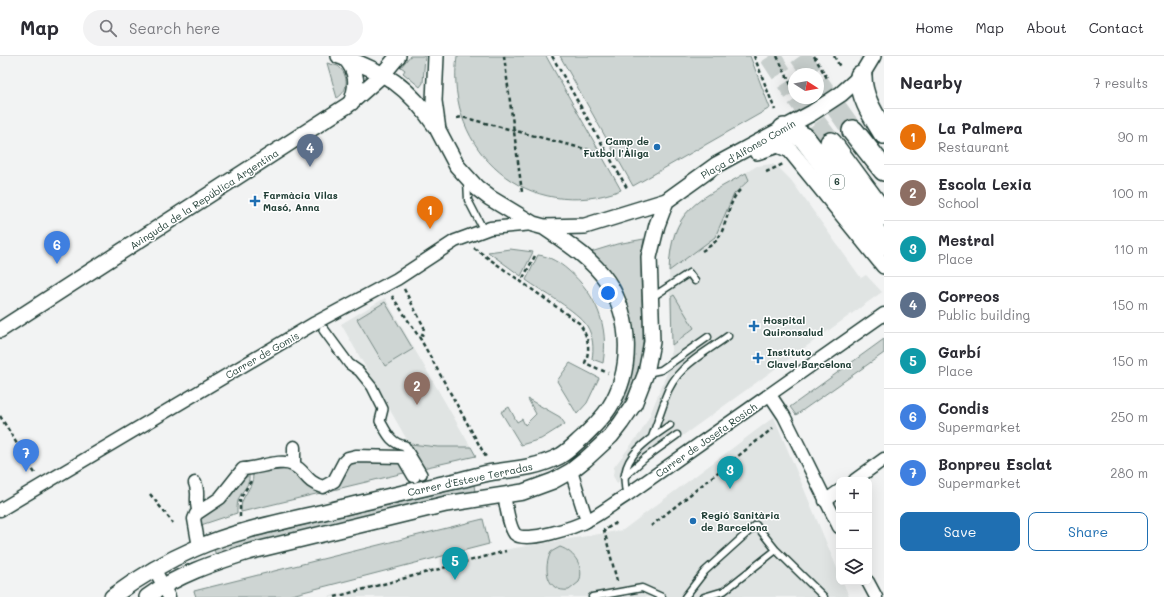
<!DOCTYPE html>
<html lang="en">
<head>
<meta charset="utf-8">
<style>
  :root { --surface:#fff; --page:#f2f2f3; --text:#2b2b33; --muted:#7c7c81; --line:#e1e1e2; --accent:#1f6fb2 }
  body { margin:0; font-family:Mali,sans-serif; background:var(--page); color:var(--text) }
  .controls { position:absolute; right:12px; bottom:12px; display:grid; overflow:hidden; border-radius:8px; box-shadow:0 4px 16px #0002 }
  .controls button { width:36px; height:36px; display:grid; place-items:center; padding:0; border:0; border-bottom:1px solid var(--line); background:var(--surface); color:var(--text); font:20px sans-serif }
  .compass { position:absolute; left:788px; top:12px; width:36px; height:36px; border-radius:50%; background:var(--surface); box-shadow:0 4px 16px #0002; rotate:101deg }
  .you { position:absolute; left:608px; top:237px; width:14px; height:14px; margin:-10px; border:3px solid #fff; border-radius:50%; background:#1a73e8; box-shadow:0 0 0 6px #1a73e833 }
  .badge { display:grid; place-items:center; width:26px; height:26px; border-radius:50%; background:var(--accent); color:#fff; font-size:13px; font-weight:700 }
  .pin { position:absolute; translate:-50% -33px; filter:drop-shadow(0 1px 2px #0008) }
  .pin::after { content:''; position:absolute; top:21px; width:14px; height:12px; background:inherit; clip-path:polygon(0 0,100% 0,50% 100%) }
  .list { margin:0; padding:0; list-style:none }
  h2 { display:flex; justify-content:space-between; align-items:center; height:52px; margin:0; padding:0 16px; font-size:17px }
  h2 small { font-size:13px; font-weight:400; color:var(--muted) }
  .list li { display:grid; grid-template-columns:26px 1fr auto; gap:12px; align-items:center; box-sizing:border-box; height:56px; padding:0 16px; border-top:1px solid var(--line) }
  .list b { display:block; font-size:15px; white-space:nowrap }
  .list p { margin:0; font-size:13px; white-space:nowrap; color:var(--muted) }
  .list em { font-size:13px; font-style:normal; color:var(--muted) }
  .actions { display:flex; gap:8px; padding:12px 16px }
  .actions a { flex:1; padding:9px 0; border:1px solid var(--accent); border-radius:8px; text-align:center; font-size:14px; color:var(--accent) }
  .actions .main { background:var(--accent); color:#fff }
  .icon { flex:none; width:22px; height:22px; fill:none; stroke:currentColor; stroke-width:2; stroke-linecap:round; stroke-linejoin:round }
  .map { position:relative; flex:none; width:884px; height:541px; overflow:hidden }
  header { display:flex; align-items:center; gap:24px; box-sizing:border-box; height:56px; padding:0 20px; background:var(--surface); border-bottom:1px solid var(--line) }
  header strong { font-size:19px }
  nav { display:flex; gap:22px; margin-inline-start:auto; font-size:14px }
  .search { width:280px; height:36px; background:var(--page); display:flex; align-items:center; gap:10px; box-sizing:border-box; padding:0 14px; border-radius:22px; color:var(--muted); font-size:15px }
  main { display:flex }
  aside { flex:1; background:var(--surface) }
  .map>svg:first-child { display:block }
  .built { fill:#e0e4e3 }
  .green { fill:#ced5d3; stroke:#768984 }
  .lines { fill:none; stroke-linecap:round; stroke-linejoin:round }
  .trunk-tunnel { stroke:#c8cfcd; stroke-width:21; stroke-dasharray:21 10; stroke-linecap:butt }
  .service-casing { stroke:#1f3d34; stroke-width:9 }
  .pedestrian-casing { stroke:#1f3d34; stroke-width:12 }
  .minor-casing { stroke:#1f3d34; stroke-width:15 }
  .tertiary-casing { stroke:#1f3d34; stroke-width:18 }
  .trunk-casing { stroke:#1f3d34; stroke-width:24 }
  .path { stroke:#1f3d34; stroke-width:2.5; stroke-dasharray:4 3; stroke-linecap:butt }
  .service { stroke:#fff; stroke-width:6 }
  .pedestrian { stroke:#fff; stroke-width:9 }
  .minor { stroke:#fff; stroke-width:12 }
  .tertiary { stroke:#fff; stroke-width:15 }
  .trunk { stroke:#fff; stroke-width:21 }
  .poi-dot { fill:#1f6fb2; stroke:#fff; stroke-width:1.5 }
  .labels { text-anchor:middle; stroke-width:3; stroke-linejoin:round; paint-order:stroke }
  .shield { fill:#fff; stroke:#627771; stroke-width:1 }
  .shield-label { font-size:9px; font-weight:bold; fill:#1f3d34 }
  .poi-label { font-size:10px; font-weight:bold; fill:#1f3d34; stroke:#fff; text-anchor:start }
  .street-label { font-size:10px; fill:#1f3d34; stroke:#fff }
</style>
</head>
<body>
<header>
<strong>Map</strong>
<div class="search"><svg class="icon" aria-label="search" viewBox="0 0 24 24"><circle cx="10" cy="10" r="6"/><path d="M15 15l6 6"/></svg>Search here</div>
<nav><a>Home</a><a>Map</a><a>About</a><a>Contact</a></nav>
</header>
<main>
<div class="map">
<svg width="884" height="541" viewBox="0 0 884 541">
  <rect width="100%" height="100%" fill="#f2f3f3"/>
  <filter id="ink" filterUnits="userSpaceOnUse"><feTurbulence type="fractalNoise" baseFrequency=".025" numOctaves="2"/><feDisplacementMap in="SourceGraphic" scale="8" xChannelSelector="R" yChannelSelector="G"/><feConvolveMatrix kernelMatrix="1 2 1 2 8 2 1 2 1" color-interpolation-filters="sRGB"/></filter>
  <g filter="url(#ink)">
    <path class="built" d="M772 108 778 111 791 124 861 222 866 219 882 236 617 427 613 420 614 411 641 376 649 361 667 317 672 289 669 215 670 193 674 176 682 160 702 142 757 110Z
      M385 242 476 400 423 412 341 268Z
      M774 361 839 517V526H843L849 541H327L509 493 623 474Z"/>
    <path class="green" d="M410 0H425L423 27 420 31 403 17 405 14 401 11Z
      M457 0H546L621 134C529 169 444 96 457 0Z
      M560 0H750L770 52 633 130Z
      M327 7 338 10C349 19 349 35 337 42Z
      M746 117 749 124 734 138 715 181 669 215C671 153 697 145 746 117Z
      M644 183C638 214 643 246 643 277 643 324 619 363 586 394L583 390 626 330 613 221 591 196 617 188Z
      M510 193 533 196 521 220 488 196Z
      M538 199C549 200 560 207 568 214 597 239 609 270 603 307L592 303C594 292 593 280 587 270 578 255 541 235 526 224Z
      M674 239 694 272 672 289 671 241Z
      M385 246 413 293 385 310 357 263Z
      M884 283V297L796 359 790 351Z
      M570 307 599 322 587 347 577 358 557 325Z
      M528 343 560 361 565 368 541 383 521 389 501 356 509 351 517 366 522 363 525 369 536 358Z
      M410 388 438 391H471L476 400 423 412Z
      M353 404 400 405 408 416 241 456C239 440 254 433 253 418 290 409 287 409 316 433Z
      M249 419C250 429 244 432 240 440 237 445 237 451 237 457L201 469 200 463 226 445 241 425Z
      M474 429 475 436 349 465 216 500 214 493 262 479Z
      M483 463 489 488 284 541H196L194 535Z
      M560 491C575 496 585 512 579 526L569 534C546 537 543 511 551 496Z"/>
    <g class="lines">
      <path class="trunk-tunnel" d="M770 0 794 37
        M800 0 813 18
        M818 26 853 75
        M797 42 831 87"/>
      <g class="service-casing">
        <path id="service" d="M467 124 468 144 484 175
          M651 242 689 217 695 225
          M647 317 661 314 708 281
          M665 342C676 310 702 299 728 280
          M652 381 664 347
          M624 421 645 402 677 379
          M627 439C616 403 644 387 670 369
          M592 541 642 532 662 541
          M685 541 705 515 756 469 776 494
          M704 541 724 535 776 494 824 541"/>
      </g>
      <g class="pedestrian-casing">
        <path id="pedestrian" d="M324 274 349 308 359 315 372 331 383 353 380 365C387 377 390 387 405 390L422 418"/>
      </g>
      <g class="minor-casing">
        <path id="minor" d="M770 339 784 360 839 471
          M294 409V391
          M571 415 587 465
          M855 424 884 403
          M195 427C200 437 194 445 199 456
          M504 439C506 449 509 471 515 478 525 488 576 471 588 464 602 457 614 447 627 439L884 258
          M825 445 839 435
          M0 454 315 267 397 223 455 185 490 172 533 168
          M199 491 194 463 196 458 220 442 243 413C257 413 281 402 293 409 306 415 305 426 323 431L334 425 344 406 348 402 356 400 401 401 404 403 414 420
          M154 512 169 541
          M868 526 876 541"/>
      </g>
      <g class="tertiary-casing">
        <path id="tertiary" d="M339 0C386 16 408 30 436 71
          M436 0 434 45 438 74 457 110 477 132 490 142 533 168 544 171 585 170 666 145 716 109 812 57 841 38 861 20 873 0
          M345 2C358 16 358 29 351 47
          M757 96 778 89 790 94 884 210
          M0 274 348 49 383 18 398 0
          M112 541C138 522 164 506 194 493 232 476 275 467 315 458 362 447 409 435 456 425 469 422 481 418 494 416 517 413 539 411 560 400 569 395 576 387 583 381 592 372 602 363 609 352 633 315 632 262 607 225 591 202 567 187 544 171
          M147 541C177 519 213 507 248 496L446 448 523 436 553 425 571 415 586 403 611 380 621 367 634 348 646 317 652 286 649 201 657 169 666 145"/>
      </g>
      <g class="trunk-casing">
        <path id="trunk" d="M861 20C861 41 873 59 884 77
          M784 73 797 78 804 82 884 188
          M853 75 884 114
          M831 87 884 159"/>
      </g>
      <path class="path" d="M504 0 522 136
        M552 0 627 132
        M754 0 775 54
        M777 0 794 35
        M814 0 827 22
        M834 0 840 11
        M457 62 462 61 608 99
        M766 116 783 108
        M474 192 579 267C588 280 591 292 585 307L608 317
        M702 195C707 192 713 188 717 184 728 169 727 147 740 134
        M523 222 536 198
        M404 233 424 271 421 284
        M392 240 421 284 487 403
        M0 360 36 419
        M150 438 173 467
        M240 461V443L251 425
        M651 470 773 372
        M617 525 604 474 618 466
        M335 541 506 495"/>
      <use href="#service" class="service"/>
      <use href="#pedestrian" class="pedestrian"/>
      <use href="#minor" class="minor"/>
      <use href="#tertiary" class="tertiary"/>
      <use href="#trunk" class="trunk"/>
    </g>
  </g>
  <g class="poi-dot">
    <circle cx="657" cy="91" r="4"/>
    <path d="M253 139h4v4h4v4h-4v4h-4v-4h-4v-4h4z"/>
    <path d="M752 264h4v4h4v4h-4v4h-4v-4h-4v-4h4z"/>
    <path d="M756 296h4v4h4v4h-4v4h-4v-4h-4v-4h4z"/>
    <circle cx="693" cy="465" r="4"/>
  </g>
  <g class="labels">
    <rect class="shield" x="830" y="119" width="14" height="14" rx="3"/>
    <g class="shield-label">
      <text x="837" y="129">6</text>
    </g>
    <g class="poi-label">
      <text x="649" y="89" text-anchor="end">Camp de<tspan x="649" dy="12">Futbol l'Àliga</tspan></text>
      <text x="263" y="143">Farmàcia Vilas<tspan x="263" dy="12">Masó, Anna</tspan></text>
      <text x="763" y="268">Hospital<tspan x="763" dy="12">Quironsalud</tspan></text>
      <text x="767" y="300">Instituto<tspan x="767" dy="12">Clavel Barcelona</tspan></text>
      <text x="701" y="463">Regió Sanitària<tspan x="701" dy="12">de Barcelona</tspan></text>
    </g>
    <g class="street-label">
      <text transform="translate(748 93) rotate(-30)" y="4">Plaça d'Alfonso Comín</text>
      <text transform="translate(204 143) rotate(-33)" y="4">Avinguda de la República Argentina</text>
      <text transform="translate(262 299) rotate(-30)" y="4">Carrer de Gomis</text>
      <text transform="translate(706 384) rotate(-35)" y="4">Carrer de Josefa Rosich</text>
      <text transform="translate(470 423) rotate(-12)" y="4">Carrer d'Esteve Terradas</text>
    </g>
  </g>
</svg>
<div class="controls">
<button>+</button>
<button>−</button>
<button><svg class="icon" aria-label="layers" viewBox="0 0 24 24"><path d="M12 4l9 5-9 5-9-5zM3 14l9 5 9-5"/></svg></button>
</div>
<svg class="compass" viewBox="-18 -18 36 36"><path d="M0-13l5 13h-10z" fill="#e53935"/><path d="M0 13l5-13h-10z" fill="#7c7c81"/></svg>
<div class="you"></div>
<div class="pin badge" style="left:430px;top:173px;background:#e8710a">1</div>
<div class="pin badge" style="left:417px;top:349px;background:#8d6e63">2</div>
<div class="pin badge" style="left:730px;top:433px;background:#0f9aa8">3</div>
<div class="pin badge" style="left:310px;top:111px;background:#5c6f8a">4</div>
<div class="pin badge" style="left:455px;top:524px;background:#0f9aa8">5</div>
<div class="pin badge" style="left:57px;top:208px;background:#3f7fe0">6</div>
<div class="pin badge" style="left:26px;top:416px;background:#3f7fe0">7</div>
</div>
<aside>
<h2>Nearby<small>7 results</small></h2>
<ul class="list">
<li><span class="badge" style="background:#e8710a">1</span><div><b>La Palmera</b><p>Restaurant</p></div><em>90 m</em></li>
<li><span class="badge" style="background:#8d6e63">2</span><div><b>Escola Lexia</b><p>School</p></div><em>100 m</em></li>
<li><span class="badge" style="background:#0f9aa8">3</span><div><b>Mestral</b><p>Place</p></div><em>110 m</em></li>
<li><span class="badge" style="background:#5c6f8a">4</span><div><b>Correos</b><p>Public building</p></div><em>150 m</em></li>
<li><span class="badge" style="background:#0f9aa8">5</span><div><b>Garbí</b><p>Place</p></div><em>150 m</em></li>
<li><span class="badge" style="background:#3f7fe0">6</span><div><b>Condis</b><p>Supermarket</p></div><em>250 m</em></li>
<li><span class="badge" style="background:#3f7fe0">7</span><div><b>Bonpreu Esclat</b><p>Supermarket</p></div><em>280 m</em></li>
</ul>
<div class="actions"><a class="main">Save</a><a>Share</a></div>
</aside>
</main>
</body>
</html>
